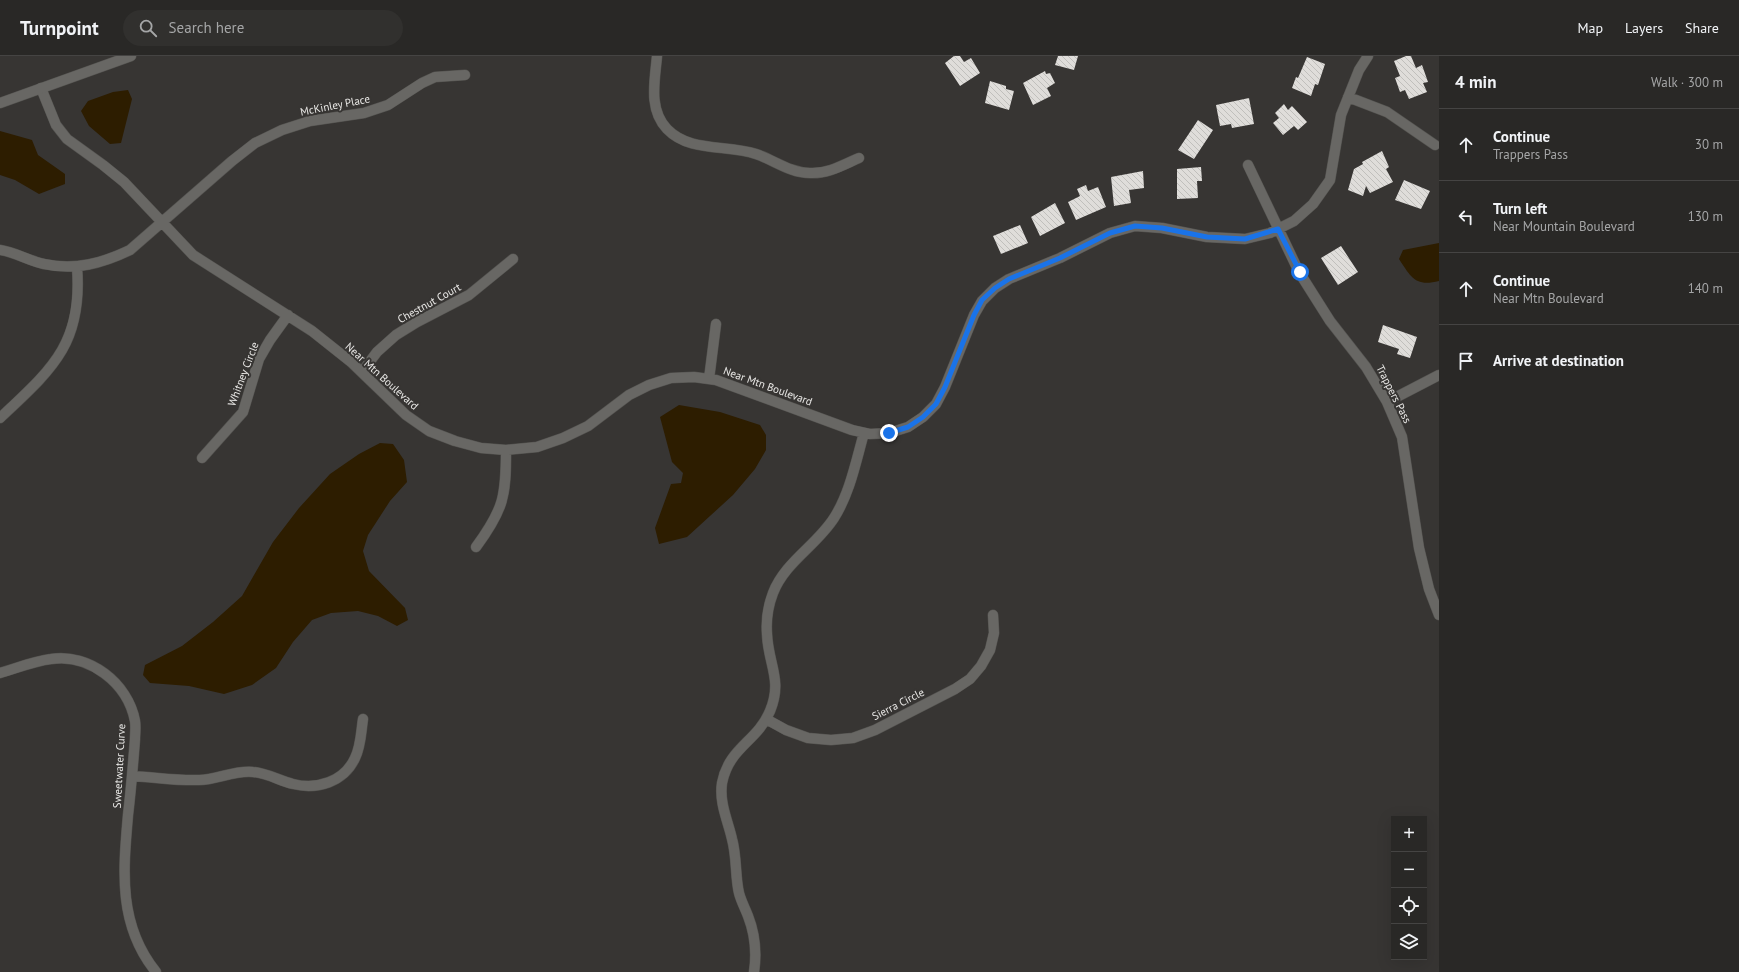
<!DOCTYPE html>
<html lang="en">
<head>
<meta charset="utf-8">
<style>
  :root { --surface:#292826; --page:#31302e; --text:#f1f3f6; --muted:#a5a6a7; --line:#454443 }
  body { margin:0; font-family:"PT Sans",sans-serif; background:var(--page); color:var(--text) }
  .controls { position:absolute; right:12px; bottom:12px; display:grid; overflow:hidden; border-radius:0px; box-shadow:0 4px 16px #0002 }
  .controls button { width:36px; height:36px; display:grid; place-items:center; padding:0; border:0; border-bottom:1px solid var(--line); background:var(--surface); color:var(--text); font:20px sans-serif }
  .stop { position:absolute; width:12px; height:12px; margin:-9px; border:3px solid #1a73e8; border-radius:50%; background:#fff }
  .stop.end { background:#1a73e8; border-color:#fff; box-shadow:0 1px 4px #0008 }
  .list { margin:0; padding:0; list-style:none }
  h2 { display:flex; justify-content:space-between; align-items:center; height:52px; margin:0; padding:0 16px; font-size:17px }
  h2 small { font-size:13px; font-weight:400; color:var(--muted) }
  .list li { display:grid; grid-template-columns:26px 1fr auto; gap:12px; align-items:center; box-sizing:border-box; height:72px; padding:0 16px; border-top:1px solid var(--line) }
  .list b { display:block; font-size:15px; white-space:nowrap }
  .list p { margin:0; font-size:13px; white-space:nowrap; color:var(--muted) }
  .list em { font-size:13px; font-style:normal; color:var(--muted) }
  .icon { flex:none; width:22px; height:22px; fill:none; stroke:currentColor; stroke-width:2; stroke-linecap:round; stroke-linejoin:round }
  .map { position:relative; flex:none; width:1439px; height:916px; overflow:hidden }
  header { display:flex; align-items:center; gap:24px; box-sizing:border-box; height:56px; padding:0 20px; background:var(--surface); border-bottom:1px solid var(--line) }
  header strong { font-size:19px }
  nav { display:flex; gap:22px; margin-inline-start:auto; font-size:14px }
  .search { width:280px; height:36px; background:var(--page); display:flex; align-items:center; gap:10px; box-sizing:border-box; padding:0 14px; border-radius:22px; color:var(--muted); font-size:15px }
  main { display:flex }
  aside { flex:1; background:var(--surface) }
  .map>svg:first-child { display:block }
  .water { fill:#2d1d00 }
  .building { fill:url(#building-back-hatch) }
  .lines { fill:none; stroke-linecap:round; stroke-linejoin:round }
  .street-casing { stroke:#53524f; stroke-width:11 }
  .secondary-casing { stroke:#53524f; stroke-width:11 }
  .street { stroke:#686764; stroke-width:10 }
  .secondary { stroke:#686764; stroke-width:10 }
  .route { stroke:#1a73e8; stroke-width:5 }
  .labels { text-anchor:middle; stroke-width:4; stroke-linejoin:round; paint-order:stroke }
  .street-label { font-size:11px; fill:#eae9e7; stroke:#373533 }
</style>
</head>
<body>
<header>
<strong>Turnpoint</strong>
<div class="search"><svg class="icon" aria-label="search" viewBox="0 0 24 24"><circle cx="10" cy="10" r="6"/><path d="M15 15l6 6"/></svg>Search here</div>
<nav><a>Map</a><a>Layers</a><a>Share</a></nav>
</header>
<main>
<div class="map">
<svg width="1439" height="916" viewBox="0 0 1439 916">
  <defs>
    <pattern id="building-back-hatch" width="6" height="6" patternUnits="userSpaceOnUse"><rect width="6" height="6" fill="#dfddda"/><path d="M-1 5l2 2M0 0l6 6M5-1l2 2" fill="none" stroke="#c0bfbc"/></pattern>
  </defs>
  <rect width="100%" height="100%" fill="#373533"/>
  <path class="water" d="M128 34 132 43 121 87 110 88 89 70 81 55 88 45 113 36Z
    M0 75 32 84 38 99 65 118V128L39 138 15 124 0 119Z
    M1439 187V225C1415 231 1411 221 1399 203L1403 194Z
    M679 349 720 356 760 369 766 379V394L755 413 733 439 687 481 659 488 655 472 671 428 681 427 683 417 672 406 660 361Z
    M380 387 393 388 404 404 407 426 390 445 368 479 363 495 369 515 405 552 408 564 397 570 378 560 358 555 331 557 312 564 293 586 276 612 252 629 224 638 189 630 150 627 143 619 145 609 182 590 213 566 242 540 273 486 299 452 330 418 359 398Z"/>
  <path class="building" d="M954 0H960L964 6 971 2 980 17 960 30 945 7Z
    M1058 0H1078L1074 14 1055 9Z
    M1406 0H1411L1416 12 1422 9 1428 26 1423 27 1427 36 1409 43 1405 34 1400 36 1395 22 1400 20 1394 5Z
    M1307 1 1325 8 1318 29 1315 28 1311 40 1292 32 1296 21 1298 22Z
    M1045 15 1046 18 1050 17 1055 27 1047 32 1051 40 1033 49 1023 27Z
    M990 25 1006 30V33L1014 35 1009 54 985 47Z
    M1249 42 1254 68 1232 72 1231 68 1220 70 1216 49Z
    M1284 48 1288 54 1292 50 1307 66 1298 74 1294 70 1283 79 1273 67 1279 62 1275 57Z
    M1198 64 1213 74 1194 103 1178 94Z
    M1382 95 1389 111 1386 113 1393 126 1370 137 1366 130 1363 140 1348 134 1354 113 1363 108 1362 106Z
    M1201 111 1202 125H1197L1198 142 1177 143V113Z
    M1143 115 1144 132 1129 134 1131 147 1114 150 1111 121Z
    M1404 124 1430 135 1421 153 1395 144Z
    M1086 129 1088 135 1098 131 1106 151 1076 164 1068 146 1080 140 1077 133Z
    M1055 147 1065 167 1040 180 1031 161Z
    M1020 169 1028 187 1001 198 993 180Z
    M1341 190 1358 216 1338 229 1321 202Z
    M1383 269 1417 281 1410 302 1397 298 1399 293 1378 286Z"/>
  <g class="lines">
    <g class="street-casing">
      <path id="street" d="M657 0C655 24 648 53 667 73 690 97 727 88 756 98 774 104 790 117 810 117 828 118 843 109 859 102
        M41 32 56 69 67 83 103 109 124 126 193 199 312 275 351 306 406 359 429 375 455 385 481 392 506 394 537 391 563 382 588 370 629 339 649 329 671 322 694 321 716 324 852 374 870 378 889 377 908 371 923 361 936 348 945 331 974 259 982 245 995 232 1009 223 1060 202 1110 177 1135 170 1162 172 1207 181 1245 183 1270 177 1294 165 1313 148 1330 124 1341 59 1359 14 1368 0
        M1348 41 1387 56 1435 89
        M1248 109 1299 216 1330 265 1366 311 1387 346 1402 381 1419 492 1429 533 1439 559
        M0 194C15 196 29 205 44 208 75 215 103 207 130 194L232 105 255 87 282 74 310 65 364 57 388 49 422 27 435 21 465 19
        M362 316 377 296 396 279 417 266 469 239 513 203
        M709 323 716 268
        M1387 346 1439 319
        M0 362C52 313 83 288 77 211
        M202 402 243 356 259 303 270 284 288 259
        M476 491C504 453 506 440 506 394
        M0 617C17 612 34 605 51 603 89 597 128 627 135 665 136 671 135 678 135 683 133 709 131 734 128 759 123 816 118 869 156 916
        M766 663 786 674 808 682 831 684 853 682 875 674 955 633 970 623 981 610 990 594 994 577 993 559
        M132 720C154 721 177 725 199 724 217 724 234 714 253 716 267 717 280 725 293 728 317 734 344 726 355 702 361 690 361 676 363 663
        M754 916C757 896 755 878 748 860 745 852 741 845 739 837 735 820 737 801 732 783 728 765 719 747 722 727 729 691 757 686 770 655 783 624 768 608 767 578 766 565 768 550 773 537 785 506 816 490 834 462 850 437 856 405 864 377"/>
    </g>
    <g class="secondary-casing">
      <path id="secondary" d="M0 47 131 0"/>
    </g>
    <use href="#street" class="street"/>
    <use href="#secondary" class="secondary"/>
  </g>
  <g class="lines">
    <path class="route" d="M889 377 908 371 923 361 936 348 945 331 974 259 982 244 995 232 1009 223 1060 202 1110 177 1135 170 1162 172 1207 181 1245 183 1278 173 1300 216"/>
  </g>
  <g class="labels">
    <g class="street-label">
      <text transform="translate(335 49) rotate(-11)" y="4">McKinley Place</text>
      <text transform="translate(429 247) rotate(-29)" y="4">Chestnut Court</text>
      <text transform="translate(243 318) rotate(-69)" y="4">Whitney Circle</text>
      <text transform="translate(382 320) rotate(42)" y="4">Near Mtn Boulevard</text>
      <text transform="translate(768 330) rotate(20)" y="4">Near Mtn Boulevard</text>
      <text transform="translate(1394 338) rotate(63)" y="4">Trappers Pass</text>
      <text transform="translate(898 648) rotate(-27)" y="4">Sierra Circle</text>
      <text transform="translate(119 710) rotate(-87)" y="4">Sweetwater Curve</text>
    </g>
  </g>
</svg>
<div class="controls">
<button>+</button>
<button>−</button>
<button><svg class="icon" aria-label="locate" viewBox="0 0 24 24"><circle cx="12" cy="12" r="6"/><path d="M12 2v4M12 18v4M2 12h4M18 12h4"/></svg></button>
<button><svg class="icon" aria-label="layers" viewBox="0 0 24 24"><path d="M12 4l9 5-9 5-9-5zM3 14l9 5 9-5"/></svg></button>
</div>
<div class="stop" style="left:1300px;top:216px"></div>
<div class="stop end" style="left:889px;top:377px"></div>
</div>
<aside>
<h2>4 min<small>Walk · 300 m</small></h2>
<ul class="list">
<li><svg class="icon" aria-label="ahead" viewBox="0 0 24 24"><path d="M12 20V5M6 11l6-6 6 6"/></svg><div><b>Continue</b><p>Trappers Pass</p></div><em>30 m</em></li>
<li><svg class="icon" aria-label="left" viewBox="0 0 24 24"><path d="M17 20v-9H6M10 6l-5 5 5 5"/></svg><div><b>Turn left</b><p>Near Mountain Boulevard</p></div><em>130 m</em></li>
<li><svg class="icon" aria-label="ahead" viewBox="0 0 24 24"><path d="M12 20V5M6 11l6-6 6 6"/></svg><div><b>Continue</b><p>Near Mtn Boulevard</p></div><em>140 m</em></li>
<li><svg class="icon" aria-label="arrive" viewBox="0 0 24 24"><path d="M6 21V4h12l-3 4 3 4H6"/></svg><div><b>Arrive at destination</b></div></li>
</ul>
</aside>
</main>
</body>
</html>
